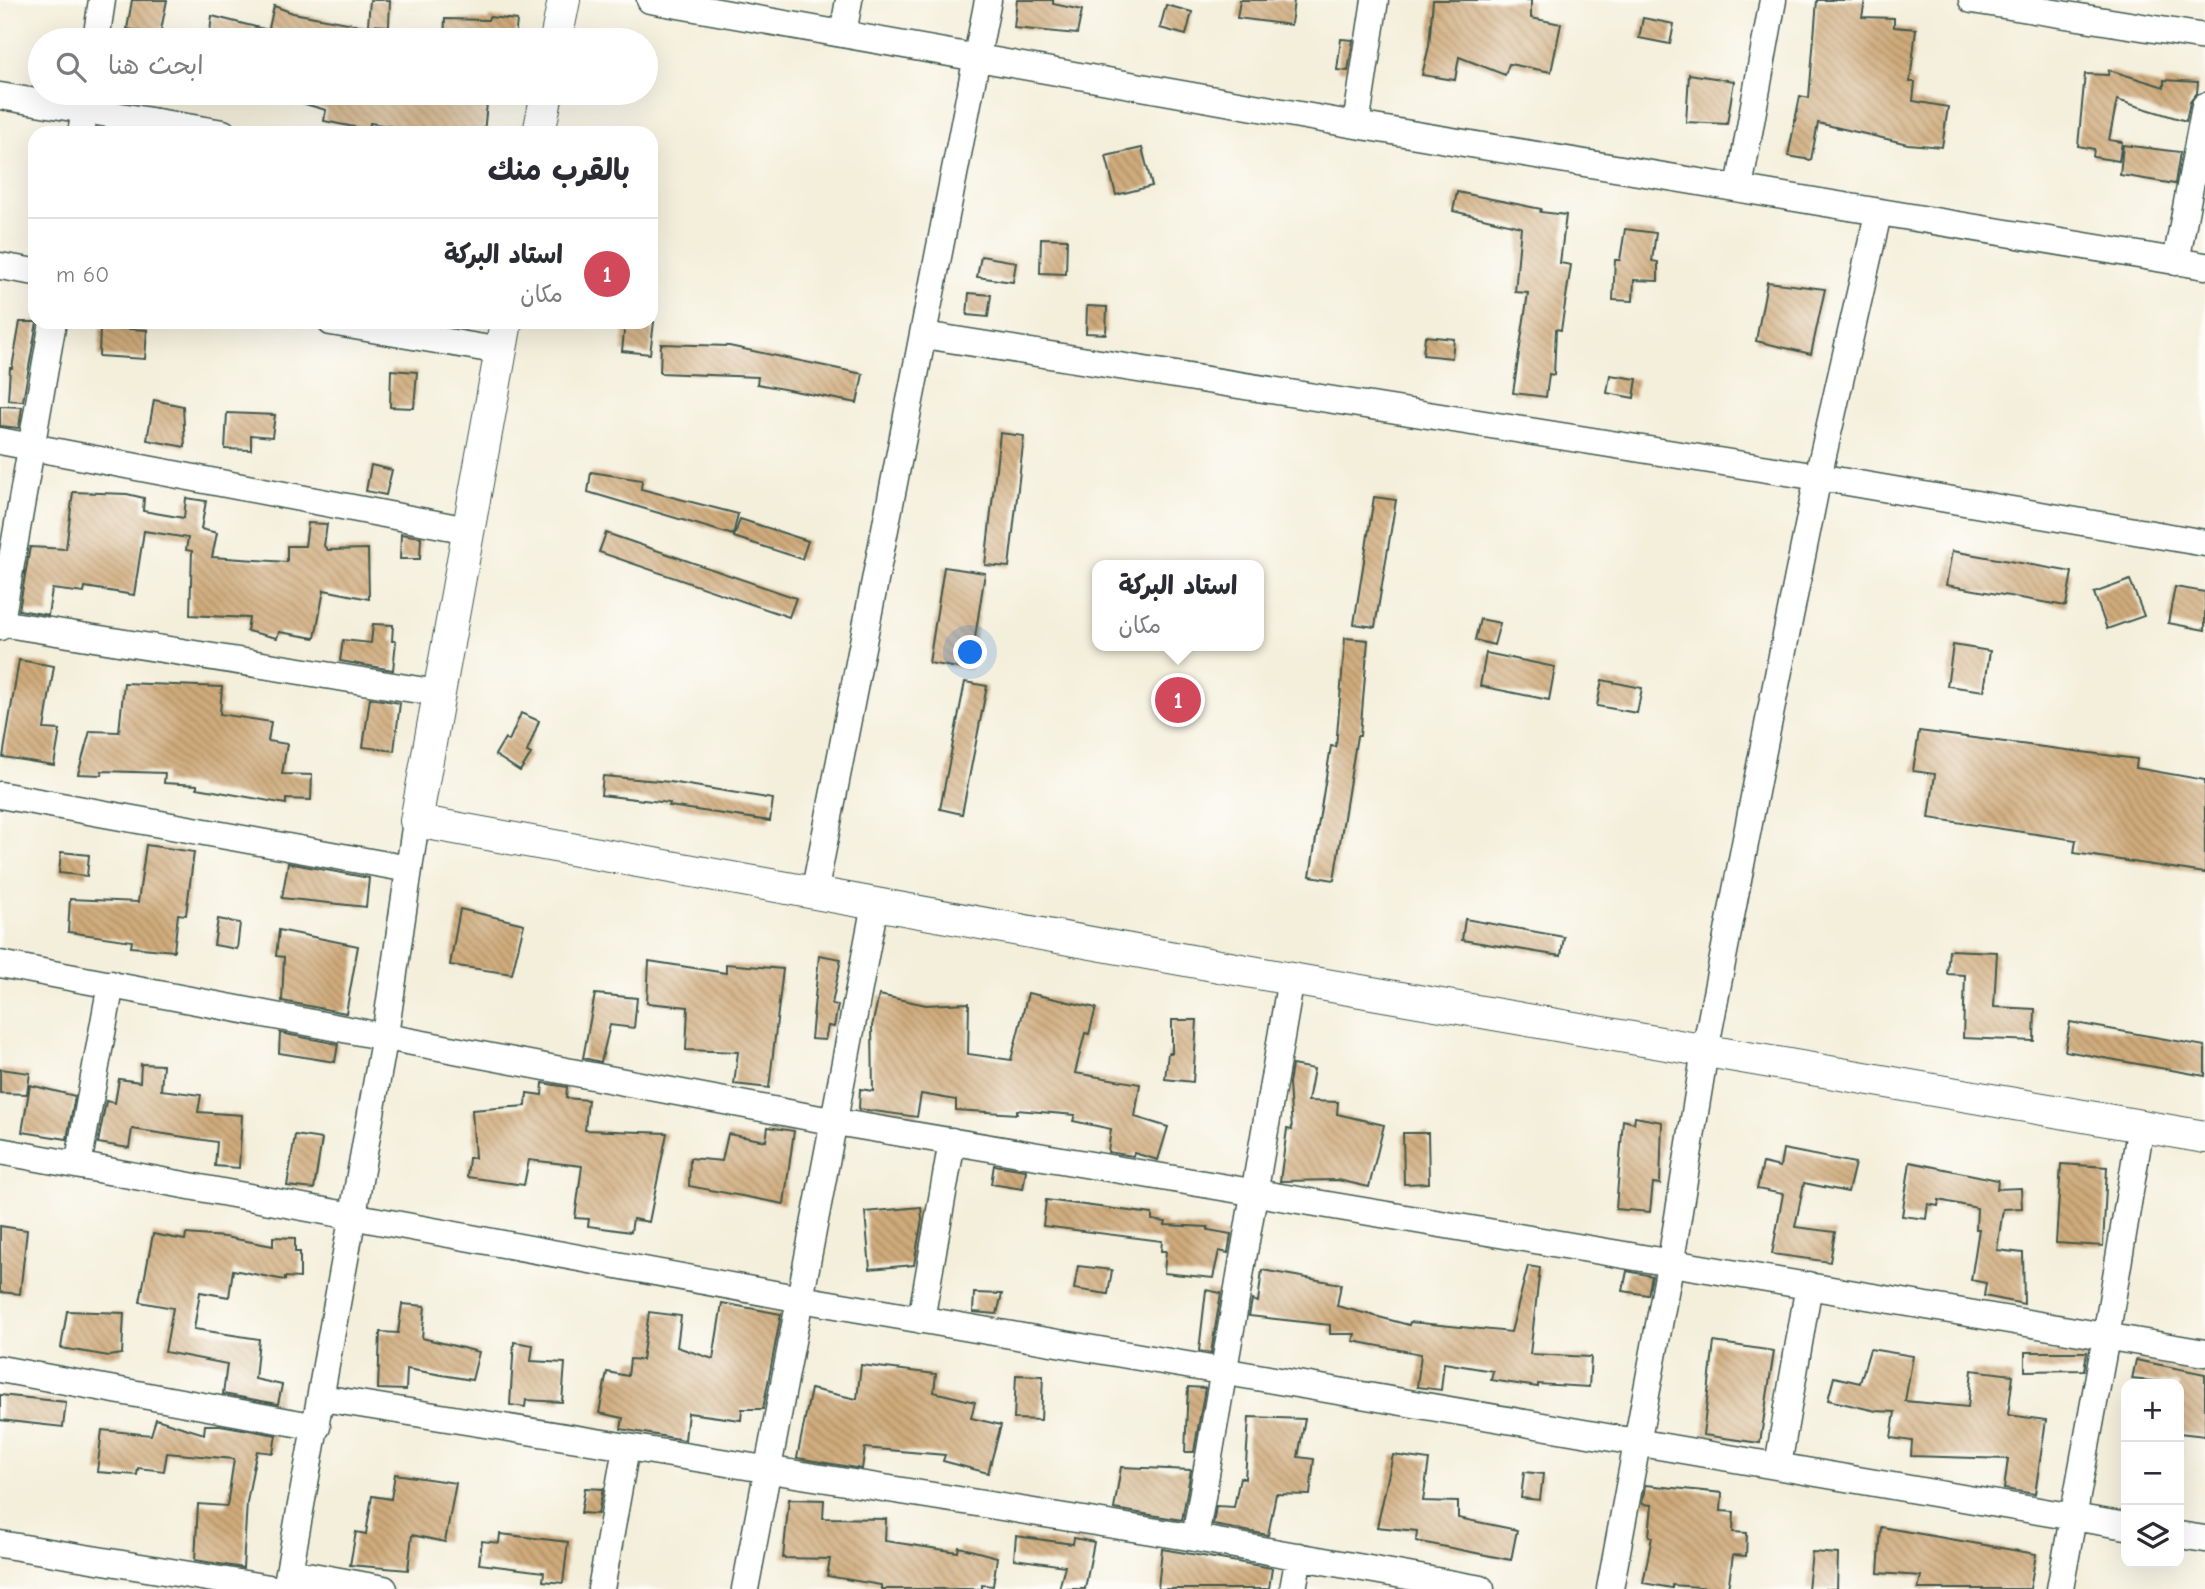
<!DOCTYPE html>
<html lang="ar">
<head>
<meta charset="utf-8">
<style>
  :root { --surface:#fff; --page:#f7f7f7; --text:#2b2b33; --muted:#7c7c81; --line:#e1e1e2; --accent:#d1495b }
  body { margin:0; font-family:"Comic Neue","Playpen Sans Arabic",sans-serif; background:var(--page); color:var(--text); direction:rtl }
  .controls { position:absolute; right:21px; bottom:21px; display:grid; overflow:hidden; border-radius:14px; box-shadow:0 7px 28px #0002 }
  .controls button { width:63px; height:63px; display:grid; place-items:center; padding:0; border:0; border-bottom:2px solid var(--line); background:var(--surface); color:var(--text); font:35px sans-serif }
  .you { position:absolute; left:971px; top:653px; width:24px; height:24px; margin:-18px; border:5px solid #fff; border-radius:50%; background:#1a73e8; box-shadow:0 0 0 10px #1a73e833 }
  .badge { display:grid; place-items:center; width:46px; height:46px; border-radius:50%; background:var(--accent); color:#fff; font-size:23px; font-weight:700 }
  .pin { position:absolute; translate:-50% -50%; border:4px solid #fff; box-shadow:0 2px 7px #0006 }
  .popup { position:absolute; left:1092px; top:560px; width:172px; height:91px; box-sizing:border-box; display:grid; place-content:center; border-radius:14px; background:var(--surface); filter:drop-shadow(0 2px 5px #0005); font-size:23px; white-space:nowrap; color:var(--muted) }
  .popup b { font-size:26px; color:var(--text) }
  .popup::after { content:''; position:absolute; left:50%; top:100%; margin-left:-14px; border:14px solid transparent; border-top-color:var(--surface) }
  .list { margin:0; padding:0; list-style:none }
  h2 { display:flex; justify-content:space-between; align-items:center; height:91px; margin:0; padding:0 28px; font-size:30px }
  h2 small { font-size:23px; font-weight:400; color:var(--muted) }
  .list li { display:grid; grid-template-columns:46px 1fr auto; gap:21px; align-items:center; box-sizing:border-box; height:112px; padding:0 28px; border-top:2px solid var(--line) }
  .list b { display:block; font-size:26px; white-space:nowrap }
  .list p { margin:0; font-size:23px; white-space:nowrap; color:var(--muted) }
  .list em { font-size:23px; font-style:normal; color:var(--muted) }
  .icon { flex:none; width:38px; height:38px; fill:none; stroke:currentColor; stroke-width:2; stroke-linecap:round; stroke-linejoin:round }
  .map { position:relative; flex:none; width:2205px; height:1589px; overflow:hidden; direction:ltr }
  .search { position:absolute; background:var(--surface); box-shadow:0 7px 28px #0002; left:28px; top:28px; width:630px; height:77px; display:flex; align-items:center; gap:18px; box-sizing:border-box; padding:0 24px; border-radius:38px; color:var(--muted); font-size:26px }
  .panel { position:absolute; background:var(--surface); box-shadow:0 7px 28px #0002; left:28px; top:126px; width:630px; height:203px; border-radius:21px; direction:rtl }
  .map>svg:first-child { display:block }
  .building { fill:url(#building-back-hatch) }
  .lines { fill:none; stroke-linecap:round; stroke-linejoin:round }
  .minor-casing { stroke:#3f584d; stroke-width:29 }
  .tertiary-casing { stroke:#3f584d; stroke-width:34 }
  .minor { stroke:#fff; stroke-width:26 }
  .tertiary { stroke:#fff; stroke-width:32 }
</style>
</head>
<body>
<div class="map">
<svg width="2205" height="1589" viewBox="0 0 2205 1589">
  <defs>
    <pattern id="building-back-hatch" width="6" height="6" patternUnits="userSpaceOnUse" patternTransform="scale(1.75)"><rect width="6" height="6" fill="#d0ab7b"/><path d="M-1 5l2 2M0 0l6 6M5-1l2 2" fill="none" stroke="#a88c66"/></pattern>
  </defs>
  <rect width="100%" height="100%" fill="#fdfcf7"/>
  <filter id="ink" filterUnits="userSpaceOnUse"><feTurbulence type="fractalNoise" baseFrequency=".0143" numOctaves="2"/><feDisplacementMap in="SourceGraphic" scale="14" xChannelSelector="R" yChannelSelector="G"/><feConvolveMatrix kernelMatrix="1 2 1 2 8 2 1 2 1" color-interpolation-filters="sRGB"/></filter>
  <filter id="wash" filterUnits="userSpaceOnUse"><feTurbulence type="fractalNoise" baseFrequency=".00686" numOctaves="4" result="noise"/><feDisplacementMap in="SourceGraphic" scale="28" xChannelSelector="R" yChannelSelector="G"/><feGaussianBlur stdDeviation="1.57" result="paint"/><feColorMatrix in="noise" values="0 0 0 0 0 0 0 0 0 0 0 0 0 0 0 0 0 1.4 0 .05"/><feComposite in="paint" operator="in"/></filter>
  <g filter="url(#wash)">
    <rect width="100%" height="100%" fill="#f4efdb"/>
    <g id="blocks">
      <path class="building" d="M132 0H167L160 35 127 29Z
        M370 0H390L389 26 368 25Z
        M1017 0H1053V4L1082 10 1077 34 1014 28Z
        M1240 0H1294L1291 25 1237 18Z
        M1433 0H1531V18L1561 24 1551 72 1509 64 1505 75 1459 57 1455 80 1422 75 1429 46Z
        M1817 0H1865L1862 17 1894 18V27L1916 29 1910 82H1915L1913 101 1948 107 1942 147 1908 144 1818 123 1811 160 1788 156 1800 96 1809 98Z
        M1166 5 1192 12 1186 35 1160 28Z
        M274 6 293 13 386 30 385 40H318L269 28Z
        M212 16 280 33V40H209Z
        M489 17 517 20 515 40H444L445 19 488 20Z
        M1643 18 1674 24 1670 44 1639 38Z
        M1341 39 1353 40 1348 71 1337 70Z
        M2109 70 2164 87V80L2198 82 2197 93 2190 102 2186 121 2117 100 2109 140 2122 142 2119 161 2093 157 2094 149 2078 146 2085 74 2108 75Z
        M1689 74 1734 81 1727 124 1686 122Z
        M285 93H488L484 133H429L370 123 369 130 324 121 326 110 284 98Z
        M2123 145 2180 152 2175 184 2120 175Z
        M1142 148 1152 186 1116 195 1106 156Z
        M1457 192 1541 209 1540 212 1566 215 1560 263 1571 265 1561 330 1556 329 1554 375 1549 374 1546 397 1513 393 1528 293 1515 292 1521 227 1453 211Z
        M1625 229 1656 233 1652 261 1658 262V281L1634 280 1633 301 1613 300 1615 260H1620Z
        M1041 238 1067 239 1066 274 1040 273Z
        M981 256 1016 262 1013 282 977 277Z
        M1767 282 1825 289 1811 354 1756 341Z
        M969 293 991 295 988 317 967 315Z
        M1087 306 1107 307 1106 334 1086 333Z
        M20 322H37L23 401 8 400 10 368H12Z
        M625 322H654L650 354 622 351Z
        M100 327 147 330 145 359 99 356Z
        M1425 336 1454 339 1452 358 1423 355Z
        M661 344 729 346 863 374 857 403 757 384 758 377 660 373Z
        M391 370 417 372 414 408 390 407Z
        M1610 375 1637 379 1634 398 1607 393Z
        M154 400 183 406 185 447 147 440Z
        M0 406 22 407 19 428 0 426Z
        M227 413 275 415 272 437 251 435V450L225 449Z
        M1000 433 1024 436 1009 567 985 565Z
        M371 465 392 470 386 495 366 491Z
        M591 472 642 480 641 489 738 514 733 535 588 492Z
        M73 492 127 494 144 498 143 511 184 518 186 498 206 501 201 529 217 533 212 557 287 562V546H305L308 523 327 524 324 546 328 550 368 549 369 599 324 590 315 638 279 632 277 638 247 631 249 618 190 615 192 551 186 550 188 538 144 531 134 595 85 587 84 593 52 589 48 615 19 610 30 547 66 549Z
        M1374 497 1396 500 1375 627 1354 624Z
        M740 519 808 541 802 559 734 537Z
        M606 533 796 598 789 617 599 552Z
        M401 534 421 537 420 559H400Z
        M1952 551 2072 572 2066 606 1946 585Z
        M944 567 985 573 970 670 929 663Z
        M2130 580 2144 616 2107 629 2094 593Z
        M2175 587 2205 592V630L2168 623Z
        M1480 619 1500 623 1494 645 1475 640Z
        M373 624 393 625 392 641H396L393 670 340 661 343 640 371 643Z
        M1345 638 1368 640 1360 736H1357L1334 880 1310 876 1331 746 1336 747Z
        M1953 645 1990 651 1984 691 1947 686Z
        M1486 653 1555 667 1549 700 1480 686Z
        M19 660 54 666 44 729 60 730 54 765 3 757Z
        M1602 680 1642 688 1637 713 1597 706Z
        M965 682 987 686 962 814 940 809Z
        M124 683 222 687 220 714 271 722 268 741 287 744 282 774 312 775 311 800 286 799V804L197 788V785L164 783 165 773 102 771V775L78 774 90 731 119 732Z
        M370 698 400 703 394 751 363 747Z
        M521 713 539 721 527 752 531 754 520 771 495 755 505 738 509 741Z
        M1919 731 2137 759 2136 768 2205 780V873L2074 853 2076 840 1929 818 1935 774 1913 771Z
        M603 776 670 782 773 799 770 821 669 806 670 803 601 795Z
        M146 845 194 852 186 915 178 914 174 951 131 947 132 941 68 932 70 899 138 902Z
        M61 852 89 855 87 876 59 873Z
        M288 863 369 878 366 907 282 898Z
        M460 909 524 924 512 974 450 965Z
        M218 919 240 923 237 949 214 945Z
        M1465 919 1564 937 1561 956 1462 940Z
        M279 930 358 946 346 1013 282 1001 284 957 276 956Z
        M1949 950 1997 952 1994 1007 2035 1009 2034 1041 1963 1038 1965 975 1947 974Z
        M819 955 841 959 832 1004 838 1005 834 1027 828 1026 825 1040 811 1039Z
        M649 961 726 973V964L783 969 769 1088 734 1084 738 1052 686 1050 688 1007 647 1003Z
        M1028 993 1096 1008 1089 1034 1085 1033 1075 1073 1140 1084 1135 1117 1168 1127 1158 1160 1134 1153 1133 1156 1108 1152 1111 1129 1073 1121 1075 1115 1017 1110V1114L956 1110V1100L921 1094 917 1117 859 1109 860 1089 873 1091 872 1026 879 995 926 1005 969 1003 968 1054 1011 1060Z
        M595 994 637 998 634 1028 610 1025 601 1062 583 1058Z
        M1172 1020H1197L1193 1082 1165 1079 1168 1053H1172Z
        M2070 1022 2205 1046V1076L2065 1051Z
        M280 1033 338 1044 335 1062 279 1053Z
        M141 1064 163 1065 161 1090 201 1095 198 1112 242 1115 239 1168 215 1166 217 1142 132 1129 129 1148 98 1143 106 1101 115 1103 119 1079 140 1082Z
        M1292 1065 1314 1069 1308 1101 1338 1102 1337 1114 1384 1125 1369 1187 1338 1180 1280 1181 1287 1129 1292 1130 1289 1083Z
        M0 1069 30 1073 27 1094 0 1093Z
        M543 1083 567 1087 566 1098 588 1100 585 1130 667 1133 649 1222 633 1219 631 1232 588 1226 589 1219 575 1218 582 1166 529 1160 524 1185 467 1177 469 1158H475L472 1110 526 1106 527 1093 542 1095Z
        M30 1085 75 1096 67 1139 22 1132Z
        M1635 1117 1662 1122 1660 1184 1653 1183 1650 1212 1616 1209 1623 1120 1634 1123Z
        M768 1127 794 1131 784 1204 689 1186 690 1158 722 1161 728 1134 766 1141Z
        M1403 1133H1428L1429 1183 1404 1184Z
        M295 1135 322 1139 314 1189 287 1186Z
        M1783 1149 1855 1163 1848 1192 1804 1183 1795 1227 1835 1232 1830 1262 1772 1254 1783 1194 1757 1189 1763 1163 1780 1167Z
        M1910 1162 1998 1180 1997 1189 2021 1188 2022 1208 2003 1209 1997 1250 2023 1253 2024 1304 1984 1296 1986 1283 1971 1280 1979 1229H1976L1977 1208 1939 1200 1938 1206 1928 1204 1926 1219 1902 1216Z
        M2061 1164 2107 1167 2103 1246 2056 1243Z
        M994 1165 1026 1170 1023 1189 991 1184Z
        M1046 1200 1152 1214V1220L1166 1222 1165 1225 1208 1227V1230L1231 1234 1228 1253 1219 1251 1213 1278 1164 1273 1166 1251H1161L1162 1241 1043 1226Z
        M921 1207 922 1219 914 1265 870 1269 865 1212Z
        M0 1226 27 1230 20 1294 0 1292Z
        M153 1234 185 1240 186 1234 225 1237 273 1246V1237L295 1238V1252H300V1278L285 1277V1280L233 1270 229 1297 200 1292 194 1329 259 1339 255 1379 282 1385 278 1404 223 1394 227 1364 165 1352 173 1308 140 1302Z
        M1078 1266 1112 1270 1108 1294 1074 1289Z
        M1528 1266 1540 1268 1530 1354 1591 1357 1589 1387 1538 1384V1387L1491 1380 1493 1371 1444 1363 1441 1390 1417 1387 1421 1354 1353 1341 1355 1334H1330V1325L1249 1316 1252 1300 1258 1302 1262 1270 1341 1284 1337 1306 1409 1325 1410 1322 1511 1332Z
        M1627 1271 1652 1276 1648 1295 1623 1291Z
        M1206 1290 1221 1293 1211 1353 1199 1351Z
        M974 1293 1002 1294 997 1314 973 1312Z
        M722 1303 781 1314 763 1409H742L741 1420 688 1413 685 1440 621 1429 623 1418 599 1413 607 1372 628 1376 630 1359 642 1360 649 1312 681 1316 677 1347 713 1359Z
        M402 1304 425 1306 422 1338 479 1352 472 1380 407 1369 406 1390 378 1389 380 1332 398 1333Z
        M67 1311 124 1313 122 1354 109 1356 61 1348Z
        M514 1342 533 1345 531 1361 565 1363 562 1402 526 1400 525 1407 510 1405Z
        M1714 1342 1774 1351 1760 1443 1703 1435Z
        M1870 1349 1913 1356 1905 1401 1968 1407 1972 1370 2013 1375 2008 1415 2046 1420 2035 1494 2004 1489 2008 1459 1911 1456 1912 1441 1891 1438 1895 1412 1876 1411 1828 1400 1834 1377 1860 1383Z
        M2025 1352H2087L2084 1370 2025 1371Z
        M2136 1360 2205 1374V1436L2179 1433V1384L2132 1379Z
        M861 1365 936 1374 934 1392 975 1402 971 1418 1001 1425 988 1473 943 1461 945 1455 865 1448 862 1469 797 1458 811 1389 857 1399Z
        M1016 1375 1043 1376 1041 1420 1014 1419Z
        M1188 1387 1205 1388 1194 1452H1185Z
        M0 1395 66 1402 63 1427 0 1420Z
        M1249 1417 1305 1419 1298 1457 1314 1459 1310 1495 1276 1494 1268 1535 1213 1525 1216 1506 1234 1507 1240 1477 1245 1479Z
        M156 1419 204 1434 205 1425H220L276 1435 273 1453 257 1451 254 1464 247 1502 243 1568 195 1560 198 1504 227 1506 234 1459 167 1453 164 1471 138 1468 137 1475 97 1472 102 1430 151 1435Z
        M1393 1455 1429 1460 1423 1501 1458 1502V1518L1517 1530 1511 1560 1416 1541 1417 1531 1377 1527Z
        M1121 1467 1191 1470 1182 1520 1114 1509Z
        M1524 1472 1543 1474 1540 1500 1521 1498Z
        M395 1474 456 1483 445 1542 412 1535 408 1570 350 1565 356 1532 366 1534 372 1496 391 1499Z
        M1645 1485 1722 1493 1721 1511 1734 1512 1733 1532 1747 1533 1746 1556 1733 1555 1728 1589 1672 1585V1588L1643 1583 1652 1537 1649 1536 1652 1505 1642 1504Z
        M585 1488 603 1489 598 1514 581 1513Z
        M789 1499 824 1500 823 1518 886 1519 885 1541 958 1552 959 1547 997 1557 993 1586 982 1585V1589H881V1585L827 1576 830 1559 783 1558Z
        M1881 1527 2036 1554 2030 1589H1918L1921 1576 1878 1573Z
        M500 1534 568 1542 563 1583 543 1581 544 1572 479 1564 482 1541 499 1543Z
        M1016 1536 1073 1544 1074 1538 1094 1542 1085 1589H1059L1065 1566 1014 1559Z
        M1162 1549 1272 1568 1269 1589H1158Z
        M1812 1552 1838 1554 1837 1589H1808Z"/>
    </g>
  </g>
  <g filter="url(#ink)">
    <use href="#blocks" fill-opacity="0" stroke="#3f584d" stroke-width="2"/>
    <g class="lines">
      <g class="minor-casing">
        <path id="minor" d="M650 0 1356 125 2205 266
          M1972 0 2205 37
          M843 34 849 0
          M96 40 102 0
          M0 96 223 133
          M1356 125 1375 0
          M81 133 88 93
          M1739 188 1773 0
          M2176 262 2205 106
          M0 266 35 272
          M331 322 501 351
          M924 335 1818 477 2205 543
          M0 441 468 530
          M0 623 438 693
          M0 627 53 322
          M0 795 409 869
          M814 894 988 0
          M0 964 836 1122 2205 1353
          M0 1151 801 1299 2126 1526
          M78 1165 111 984
          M921 1320 952 1141
          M0 1369 317 1427
          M322 1398 1195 1538 1481 1589
          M1778 1465 1809 1285
          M2179 1535 2205 1539
          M1195 1538 1291 979
          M0 1544 275 1589
          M290 1572 384 1589
          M286 1589 385 1035 416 821
          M601 1589 626 1448
          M745 1589 875 904
          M1293 1589 1299 1556
          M1610 1589 1671 1260 1705 1051 1766 735 1818 477 1878 214
          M2060 1589 2106 1337 2141 1125"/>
      </g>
      <g class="tertiary-casing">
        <path id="tertiary" d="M556 40 564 0
          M539 133 547 93
          M506 322 416 821 1291 979 2205 1137"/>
      </g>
      <use href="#minor" class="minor"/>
      <use href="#tertiary" class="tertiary"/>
    </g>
  </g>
</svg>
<div class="controls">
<button>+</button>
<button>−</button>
<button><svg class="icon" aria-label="layers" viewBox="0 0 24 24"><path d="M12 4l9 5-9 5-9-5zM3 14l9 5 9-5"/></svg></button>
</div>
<div class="you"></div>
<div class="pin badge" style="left:1178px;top:700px">1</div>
<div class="popup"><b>استاد البركة</b>مكان</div>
<div class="search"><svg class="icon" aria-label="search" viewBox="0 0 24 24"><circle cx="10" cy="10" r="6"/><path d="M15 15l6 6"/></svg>ابحث هنا</div>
<section class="panel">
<h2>بالقرب منك<small></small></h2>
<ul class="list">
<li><span class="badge">1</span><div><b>استاد البركة</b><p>مكان</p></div><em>60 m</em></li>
</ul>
</section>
</div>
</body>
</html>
